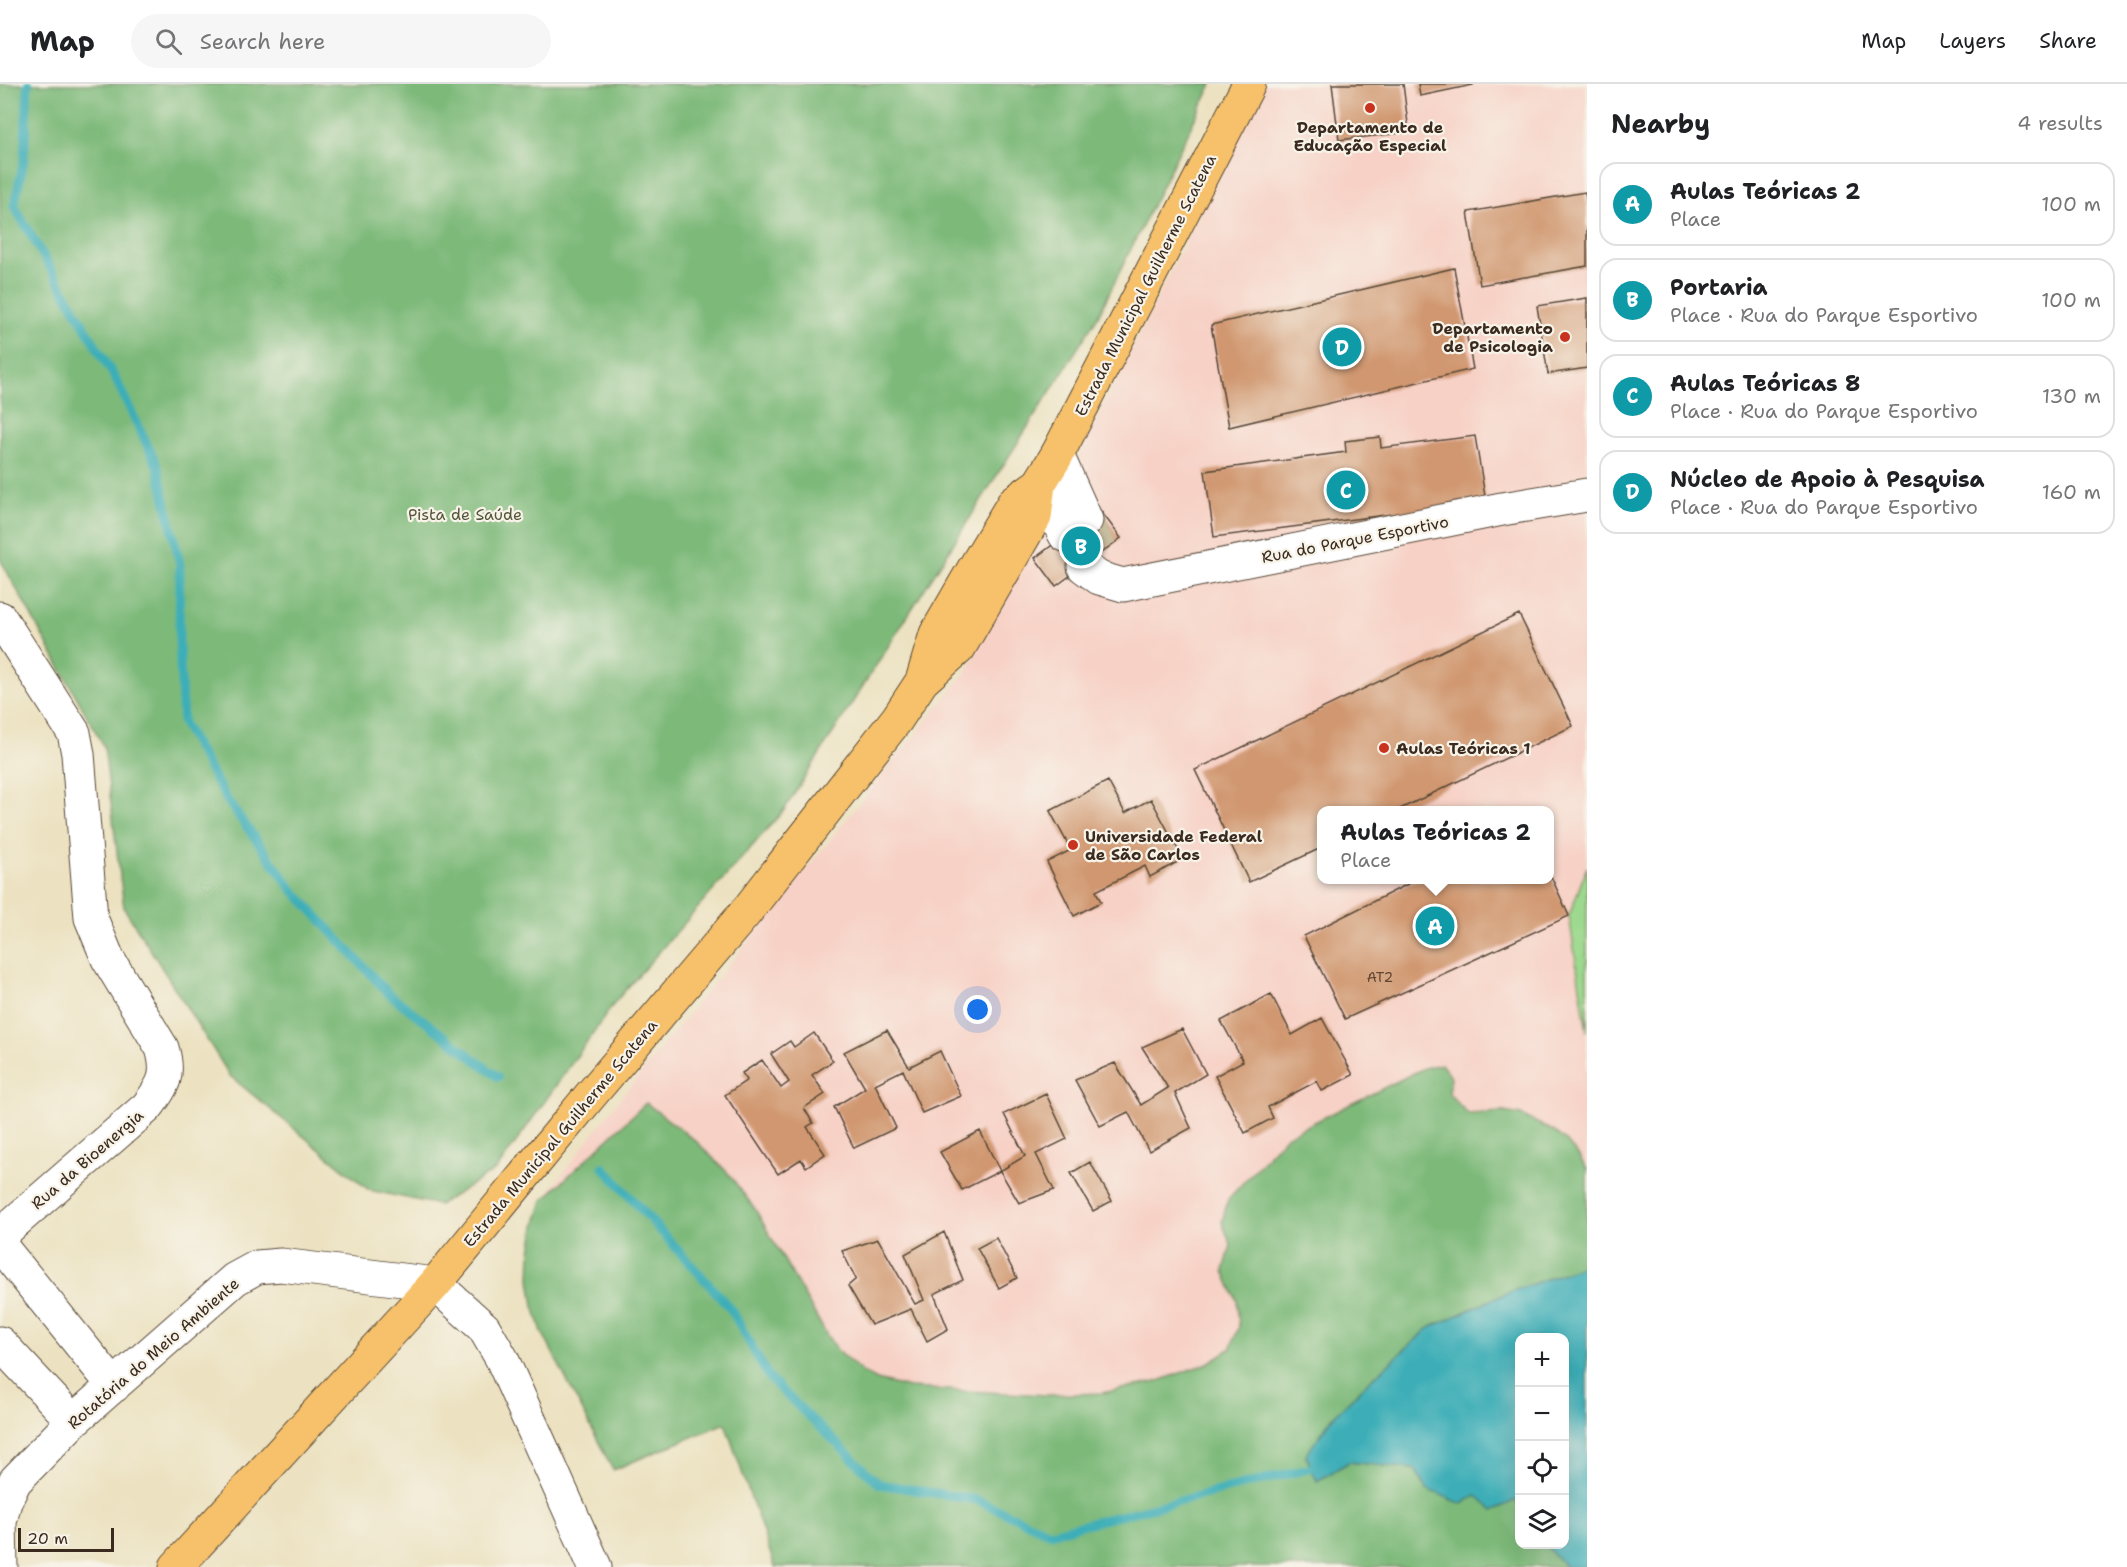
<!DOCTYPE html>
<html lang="en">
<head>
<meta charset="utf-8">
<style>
  :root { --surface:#fff; --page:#f6f6f6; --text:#202124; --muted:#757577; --line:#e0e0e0; --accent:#c8321e }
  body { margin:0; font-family:"Shantell Sans",sans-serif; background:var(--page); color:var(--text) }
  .controls { position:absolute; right:18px; bottom:18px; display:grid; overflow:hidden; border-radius:12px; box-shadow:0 6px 24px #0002 }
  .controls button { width:54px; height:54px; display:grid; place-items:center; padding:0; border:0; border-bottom:2px solid var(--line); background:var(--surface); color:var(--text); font:30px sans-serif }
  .scale { position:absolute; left:18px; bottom:15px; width:96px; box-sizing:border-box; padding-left:6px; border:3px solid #3b2a1e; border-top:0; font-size:16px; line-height:21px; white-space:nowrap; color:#3b2a1e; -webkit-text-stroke:4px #f7f3e8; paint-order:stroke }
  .you { position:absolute; left:978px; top:926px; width:21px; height:21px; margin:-15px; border:4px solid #fff; border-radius:50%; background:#1a73e8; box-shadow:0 0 0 9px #1a73e833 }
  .badge { display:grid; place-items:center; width:39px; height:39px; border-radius:50%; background:var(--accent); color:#fff; font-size:20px; font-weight:700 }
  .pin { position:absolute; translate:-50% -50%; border:3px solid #fff; box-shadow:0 2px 6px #0006 }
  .popup { position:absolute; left:1317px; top:722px; width:237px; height:78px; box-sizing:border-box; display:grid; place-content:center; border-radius:12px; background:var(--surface); filter:drop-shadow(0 2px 4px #0005); font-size:20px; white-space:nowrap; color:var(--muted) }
  .popup b { font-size:22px; color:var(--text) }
  .popup::after { content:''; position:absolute; left:50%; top:100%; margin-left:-12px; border:12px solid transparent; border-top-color:var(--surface) }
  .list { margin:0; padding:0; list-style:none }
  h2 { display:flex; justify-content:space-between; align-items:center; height:78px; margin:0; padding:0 24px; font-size:26px }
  h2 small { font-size:20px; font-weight:400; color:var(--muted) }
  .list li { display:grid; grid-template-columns:39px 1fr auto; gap:18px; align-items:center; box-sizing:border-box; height:84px; margin:0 12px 12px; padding:0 12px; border:2px solid var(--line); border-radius:18px }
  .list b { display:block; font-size:22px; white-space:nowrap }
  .list p { margin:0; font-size:20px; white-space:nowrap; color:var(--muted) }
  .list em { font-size:20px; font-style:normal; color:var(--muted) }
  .icon { flex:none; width:33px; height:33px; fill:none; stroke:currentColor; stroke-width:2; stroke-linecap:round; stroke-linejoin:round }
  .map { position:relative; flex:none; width:1587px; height:1483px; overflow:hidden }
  header { display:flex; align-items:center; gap:36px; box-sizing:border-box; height:84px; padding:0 30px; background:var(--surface); border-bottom:2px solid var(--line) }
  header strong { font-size:28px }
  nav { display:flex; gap:33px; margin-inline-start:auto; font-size:21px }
  .search { width:420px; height:54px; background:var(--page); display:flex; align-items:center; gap:15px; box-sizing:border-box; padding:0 21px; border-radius:33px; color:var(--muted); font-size:22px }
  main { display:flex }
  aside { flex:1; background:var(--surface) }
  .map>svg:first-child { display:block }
  .built { fill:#f7d1c6; fill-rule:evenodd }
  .green { fill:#9cd98e; stroke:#6c8256; stroke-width:1.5 }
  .forest { fill:#7db979; stroke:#5c724c; stroke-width:1.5 }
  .water { fill:#3daeb7; stroke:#3c6c6a; stroke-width:1.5 }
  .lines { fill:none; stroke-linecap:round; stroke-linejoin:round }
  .stream { stroke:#3daeb7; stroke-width:9 }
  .building { fill:#d09770 }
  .minor-tunnel { stroke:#c9bda0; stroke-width:33; stroke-dasharray:33 16; stroke-linecap:butt }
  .minor-casing { stroke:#564636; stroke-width:35 }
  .major-casing { stroke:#564636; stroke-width:35 }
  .minor { stroke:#fff; stroke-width:33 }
  .major { stroke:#f6c16b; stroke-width:33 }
  .poi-dot { fill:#c8321e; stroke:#f7f3e8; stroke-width:2 }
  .labels { text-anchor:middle; stroke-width:4.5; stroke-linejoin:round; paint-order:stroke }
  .number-label { font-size:14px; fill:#604532 }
  .poi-label { font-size:16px; font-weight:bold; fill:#3b2a1e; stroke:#f7f3e8; text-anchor:start }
  .street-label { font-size:16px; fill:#3b2a1e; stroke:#f7f3e8 }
  .park-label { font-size:16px; fill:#53563a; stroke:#f7f3e8 }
</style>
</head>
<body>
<header>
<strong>Map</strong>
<div class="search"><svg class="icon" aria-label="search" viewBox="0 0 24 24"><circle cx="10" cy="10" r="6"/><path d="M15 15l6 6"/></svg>Search here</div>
<nav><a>Map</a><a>Layers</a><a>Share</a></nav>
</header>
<main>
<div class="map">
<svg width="1587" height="1483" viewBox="0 0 1587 1483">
  <rect width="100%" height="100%" fill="#f7f3e8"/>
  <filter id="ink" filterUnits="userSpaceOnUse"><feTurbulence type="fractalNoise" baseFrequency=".0167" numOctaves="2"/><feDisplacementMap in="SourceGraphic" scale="12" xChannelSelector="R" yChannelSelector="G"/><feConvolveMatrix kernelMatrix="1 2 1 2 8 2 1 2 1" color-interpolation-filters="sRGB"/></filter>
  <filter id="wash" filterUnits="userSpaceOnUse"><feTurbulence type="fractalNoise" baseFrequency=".008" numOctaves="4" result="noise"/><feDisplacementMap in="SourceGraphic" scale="24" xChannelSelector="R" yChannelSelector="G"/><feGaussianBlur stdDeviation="1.35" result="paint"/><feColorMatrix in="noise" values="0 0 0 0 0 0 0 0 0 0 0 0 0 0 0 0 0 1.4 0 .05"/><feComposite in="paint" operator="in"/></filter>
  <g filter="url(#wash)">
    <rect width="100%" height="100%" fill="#ece2c1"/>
    <path class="built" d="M1265 0H1587V1483H775L725 1339 613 1386 553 1272 542 1248 534 1222 530 1195 531 1168 535 1142 543 1116 619 1016 967 587 1094 340ZM1321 726H1549V796H1321ZM1520 1254H1564V1460H1520Z"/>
    <path class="green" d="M1587 783V948L1569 832Z"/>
    <path class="forest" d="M0 0H1212L1097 234 784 726 615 918 497 1085 439 1121 369 1106 230 992 124 824 104 663 0 475Z
      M1441 980 1451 993 1449 1010 1468 1030 1504 1028 1521 1031 1553 1047 1567 1058 1578 1071 1587 1085V1179L1575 1185 1507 1209 1429 1244 1365 1301 1332 1334 1306 1372 1317 1397 1349 1378 1415 1385 1427 1405 1516 1416 1519 1422 1520 1460 1545 1461 1566 1483H775L725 1339 613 1386 542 1248 534 1222 530 1195 531 1168 535 1142 543 1116 646 1019 697 1058 728 1089 755 1125 828 1253 837 1266 862 1288 877 1296 909 1304 1047 1311 1102 1309 1156 1298 1208 1279 1230 1265 1239 1243 1237 1217 1224 1187 1231 1161 1222 1138 1228 1115 1286 1052 1424 984Z"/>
    <path class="water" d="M1587 1179V1483H1566L1545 1461 1564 1460V1254H1520L1519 1422 1516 1416 1493 1427 1476 1411 1462 1420 1427 1405 1415 1385 1349 1378 1317 1397 1306 1371 1332 1334 1365 1301 1429 1244 1507 1209 1575 1185Z"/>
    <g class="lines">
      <path class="stream" d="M28 0 24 76 14 122 115 294 157 381 180 480 179 556 183 639 227 716 292 805 389 910 498 993
        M603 1083 731 1225 769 1294 879 1400 977 1416 1050 1449 1312 1384"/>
    </g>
    <g id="blocks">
      <path class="building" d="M1332 0H1403L1409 48 1339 56Z
        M1418 0H1473V1L1420 12Z
        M1585 108 1587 122V182L1480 201 1468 128Z
        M1454 184 1473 285 1229 343 1211 241Z
        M1587 214V284L1548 290 1537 222Z
        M1475 352 1486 418 1214 453 1205 387 1346 368 1345 357 1380 353 1381 364Z
        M1100 426 1121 454 1056 502 1035 474Z
        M1519 530 1573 642 1398 726H1321V764L1249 798 1195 686Z
        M1108 697 1125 729 1151 715 1183 775 1150 793 1145 782 1096 807 1101 818 1074 832 1047 778 1071 766 1050 727Z
        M1549 788 1569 832 1345 935 1304 852 1416 796H1549Z
        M1271 910 1292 951 1322 934 1353 991 1322 1007 1317 997 1268 1023 1273 1034 1245 1049 1215 992 1243 977 1221 937Z
        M1182 945 1206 990 1175 1009 1191 1044 1149 1067 1128 1028 1100 1042 1075 996 1115 979 1141 1021 1168 1004 1142 963Z
        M887 946 909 983 940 967 961 1012 922 1029 903 986 875 1000 896 1044 854 1064 834 1023 865 1004 844 968Z
        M814 949 833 977 812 991 825 1010 804 1024 813 1039 807 1043 825 1070 806 1083 801 1075 778 1090 725 1011 747 996 742 989 762 976 781 1004 789 998 771 970 790 957 794 963Z
        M1046 1010 1067 1055 1036 1070 1054 1106 1019 1119 1000 1087 1025 1072 1004 1030Z
        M980 1047 1000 1087 962 1106 940 1068Z
        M1090 1078 1112 1117 1093 1127 1071 1089Z
        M944 1148 963 1196 934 1210 948 1245 927 1257 911 1225 871 1241 848 1202 856 1195 842 1167 878 1155 915 1220 924 1216 905 1170Z
        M996 1154 1017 1194 999 1204 977 1164Z"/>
    </g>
  </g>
  <g filter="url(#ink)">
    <use href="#blocks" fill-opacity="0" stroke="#564636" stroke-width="1.5"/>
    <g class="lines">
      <path class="minor-tunnel" d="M1086 436 1102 469"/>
      <g class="minor-casing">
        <path id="minor" d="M1057 371 1086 436
          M1039 400 1065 451
          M1084 483 1099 494 1123 501 1502 425 1587 411
          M0 534 74 649 78 670 91 834 108 875 162 964C170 991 164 1001 147 1023L0 1151
          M0 1161 114 1302
          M0 1259 73 1337
          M1 1483 0 1438 5 1418 15 1397 73 1337 235 1195 257 1183 281 1181 435 1200 484 1244 502 1275 595 1483"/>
      </g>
      <g class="major-casing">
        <path id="major" d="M922 597 936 550 973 486 1014 418 1039 400 1057 371 1249 0
          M176 1483 435 1200 589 1013 746 828 897 635 922 597 959 564 1035 433 1039 400"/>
      </g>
      <use href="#minor" class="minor"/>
      <use href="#major" class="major"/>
    </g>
  </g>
  <g class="poi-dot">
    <circle cx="1370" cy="24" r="6"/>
    <circle cx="1565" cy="253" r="6"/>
    <circle cx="1384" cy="664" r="6"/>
    <circle cx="1073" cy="761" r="6"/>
  </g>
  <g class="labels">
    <g class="number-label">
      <text x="1380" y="898">AT2</text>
    </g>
    <g class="poi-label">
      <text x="1370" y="49" text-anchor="middle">Departamento de<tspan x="1370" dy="18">Educação Especial</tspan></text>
      <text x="1553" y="250" text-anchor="end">Departamento<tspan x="1553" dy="18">de Psicologia</tspan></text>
      <text x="1396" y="670">Aulas Teóricas 1</text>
      <text x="1085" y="758">Universidade Federal<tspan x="1085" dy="18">de São Carlos</tspan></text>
    </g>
    <g class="street-label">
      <text transform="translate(1145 201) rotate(-63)" y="6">Estrada Municipal Guilherme Scatena</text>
      <text transform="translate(1355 455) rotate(-11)" y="6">Rua do Parque Esportivo</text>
      <text transform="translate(560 1049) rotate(-50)" y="6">Estrada Municipal Guilherme Scatena</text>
      <text transform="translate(87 1075) rotate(-41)" y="6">Rua da Bioenergia</text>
      <text transform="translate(153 1269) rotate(-41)" y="6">Rotatória do Meio Ambiente</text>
    </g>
    <g class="park-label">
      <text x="465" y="436">Pista de Saúde</text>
    </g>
  </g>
</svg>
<div class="controls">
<button>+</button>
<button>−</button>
<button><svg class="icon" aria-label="locate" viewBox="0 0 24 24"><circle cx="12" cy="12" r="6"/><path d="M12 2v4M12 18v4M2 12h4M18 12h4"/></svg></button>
<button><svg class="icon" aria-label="layers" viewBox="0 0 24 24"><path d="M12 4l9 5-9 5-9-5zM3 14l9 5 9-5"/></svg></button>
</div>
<div class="scale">20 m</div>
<div class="you"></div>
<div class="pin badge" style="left:1435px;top:842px;background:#0f9aa8">A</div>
<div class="popup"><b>Aulas Teóricas 2</b>Place</div>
<div class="pin badge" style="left:1081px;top:462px;background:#0f9aa8">B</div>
<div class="pin badge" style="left:1346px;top:406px;background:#0f9aa8">C</div>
<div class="pin badge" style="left:1342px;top:263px;background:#0f9aa8">D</div>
</div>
<aside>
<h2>Nearby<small>4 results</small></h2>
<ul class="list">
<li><span class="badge" style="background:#0f9aa8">A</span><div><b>Aulas Teóricas 2</b><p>Place</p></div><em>100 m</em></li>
<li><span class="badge" style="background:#0f9aa8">B</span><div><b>Portaria</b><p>Place · Rua do Parque Esportivo</p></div><em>100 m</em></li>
<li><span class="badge" style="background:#0f9aa8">C</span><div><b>Aulas Teóricas 8</b><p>Place · Rua do Parque Esportivo</p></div><em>130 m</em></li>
<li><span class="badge" style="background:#0f9aa8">D</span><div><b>Núcleo de Apoio à Pesquisa</b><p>Place · Rua do Parque Esportivo</p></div><em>160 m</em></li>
</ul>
</aside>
</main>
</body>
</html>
